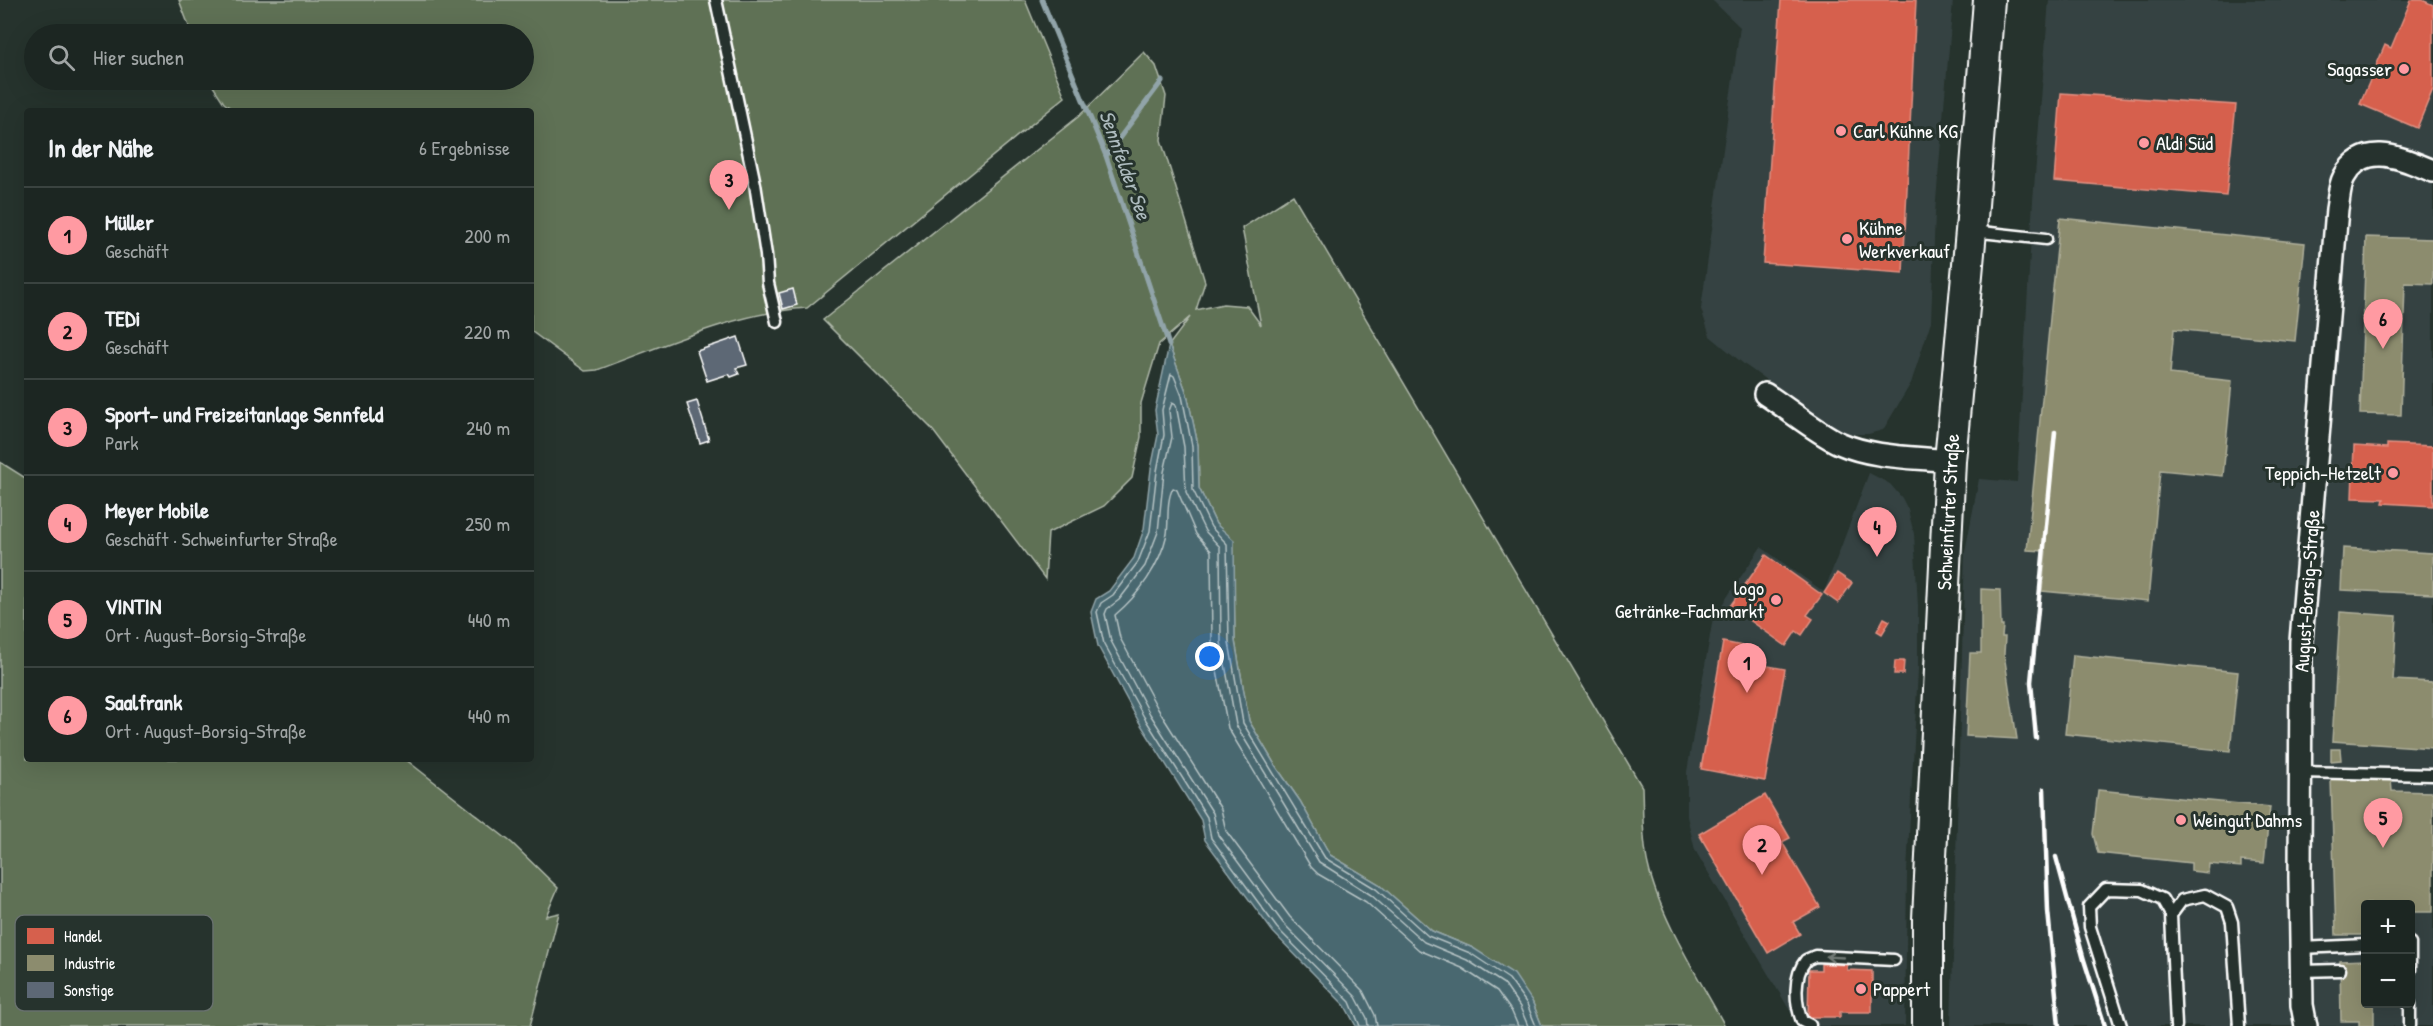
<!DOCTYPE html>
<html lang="de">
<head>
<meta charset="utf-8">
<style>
  :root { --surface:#1c2622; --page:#29322f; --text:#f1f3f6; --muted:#a0a5a5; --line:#3a4340; --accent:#ff9aa2 }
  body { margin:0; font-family:"Patrick Hand",sans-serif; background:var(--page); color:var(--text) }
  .controls { position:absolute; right:18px; bottom:18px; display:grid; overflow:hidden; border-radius:6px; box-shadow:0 6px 24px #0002 }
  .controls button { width:54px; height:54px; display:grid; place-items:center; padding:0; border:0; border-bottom:2px solid var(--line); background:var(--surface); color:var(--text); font:30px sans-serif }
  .you { position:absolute; left:1210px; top:657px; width:21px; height:21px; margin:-15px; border:4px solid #fff; border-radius:50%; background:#1a73e8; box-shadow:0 0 0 9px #1a73e833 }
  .badge { display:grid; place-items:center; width:39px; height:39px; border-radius:50%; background:var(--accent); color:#111; font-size:20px; font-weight:700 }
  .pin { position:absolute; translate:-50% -50px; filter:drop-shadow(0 2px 3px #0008) }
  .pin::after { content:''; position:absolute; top:32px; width:21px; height:18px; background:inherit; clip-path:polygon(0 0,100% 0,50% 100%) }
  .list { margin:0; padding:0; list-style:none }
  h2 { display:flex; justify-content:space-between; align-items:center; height:78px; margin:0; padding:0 24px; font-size:26px }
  h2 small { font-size:20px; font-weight:400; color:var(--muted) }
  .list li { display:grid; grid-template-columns:39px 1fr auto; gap:18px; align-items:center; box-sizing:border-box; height:96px; padding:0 24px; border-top:2px solid var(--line) }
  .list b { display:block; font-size:22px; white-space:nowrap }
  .list p { margin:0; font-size:20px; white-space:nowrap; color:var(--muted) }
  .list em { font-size:20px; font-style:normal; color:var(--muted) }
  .icon { flex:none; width:33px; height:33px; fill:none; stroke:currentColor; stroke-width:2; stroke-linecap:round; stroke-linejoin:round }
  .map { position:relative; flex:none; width:2433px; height:1026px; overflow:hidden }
  .search { position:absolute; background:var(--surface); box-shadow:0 6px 24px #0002; left:24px; top:24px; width:510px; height:66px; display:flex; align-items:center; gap:15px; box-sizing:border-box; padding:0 21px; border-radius:33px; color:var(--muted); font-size:22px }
  .panel { position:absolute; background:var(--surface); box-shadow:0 6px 24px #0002; left:24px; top:108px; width:510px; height:654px; border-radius:6px }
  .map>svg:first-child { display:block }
  .built { fill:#364343; fill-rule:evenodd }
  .green { fill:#5f7154; stroke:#afb8aa; stroke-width:1.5 }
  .water { fill:#48686f; stroke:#91a4a9; stroke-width:1.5 }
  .shops { fill:#d6604d; stroke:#e29082; stroke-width:1.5 }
  .industry { fill:#8c8c6e; stroke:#aeae9a; stroke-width:1.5 }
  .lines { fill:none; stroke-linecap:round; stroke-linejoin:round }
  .shore { stroke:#b6c3c5; stroke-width:1.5 }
  .stream { stroke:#91a4a9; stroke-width:5 }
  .building { fill:#5d6875; stroke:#fff; stroke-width:1.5 }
  .service-casing { stroke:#fff; stroke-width:15 }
  .minor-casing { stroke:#fff; stroke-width:26 }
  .secondary-casing { stroke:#fff; stroke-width:34 }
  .service { stroke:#26332d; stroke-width:10 }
  .minor { stroke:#26332d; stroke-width:21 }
  .secondary { stroke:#26332d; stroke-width:30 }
  .rail { stroke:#fff; stroke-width:4.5 }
  .oneway { stroke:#727a76 }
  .poi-dot { fill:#ff9aa2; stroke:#26332d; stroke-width:2 }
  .labels { text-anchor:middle; stroke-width:6; stroke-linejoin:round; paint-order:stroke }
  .poi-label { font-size:20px; fill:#fff; stroke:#26332d; text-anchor:start }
  .street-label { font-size:20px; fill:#fff; stroke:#26332d }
  .water-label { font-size:21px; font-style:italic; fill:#adbbbe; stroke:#26332d }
  .key { fill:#26332d; stroke:#67706c; stroke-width:1.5 }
  .key-label { font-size:16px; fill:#fff }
</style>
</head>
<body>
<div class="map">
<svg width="2433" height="1026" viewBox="0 0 2433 1026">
  <rect width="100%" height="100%" fill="#26332d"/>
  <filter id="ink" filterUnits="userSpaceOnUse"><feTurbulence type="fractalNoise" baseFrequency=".0167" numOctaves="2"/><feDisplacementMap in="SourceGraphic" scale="12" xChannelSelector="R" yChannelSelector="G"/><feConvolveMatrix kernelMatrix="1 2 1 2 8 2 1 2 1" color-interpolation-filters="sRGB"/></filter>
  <g filter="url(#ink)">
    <path class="built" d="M1712 0H1953L1935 212 1931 321 1911 383 1883 430 1868 434H1853L1833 427 1745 365 1710 336 1701 309 1740 27Z
      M2049 0H2433V1026H1951L1965 552 1979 479 2017 482 2033 201ZM2366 904H2410V1004H2366Z
      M1869 473 1890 484 1902 498 1908 510 1914 534 1918 607V669L1907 871 1905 1026H1799L1695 850 1687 816V772L1713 618 1761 547 1824 592Z"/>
    <path class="green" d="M179 0H1025L1065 97 807 308C734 313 666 345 597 370L585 371 531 331V111H235L224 103 209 80H524V34H192Z
      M1144 52 1156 66 1166 96 1161 140 1205 282 1196 310 1223 304 1247 306 1261 325 1242 228 1293 195 1642 787C1643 812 1642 840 1648 865 1660 918 1699 978 1725 1026H1542L1532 1001 1473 948 1432 931 1379 884 1330 855 1300 801 1275 765 1249 721 1235 641 1233 541 1216 524 1199 488 1198 445 1187 394 1169 345 1190 317 1159 344 1141 403V437L1132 478 1104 506 1048 533 1045 579 931 428 823 320 1078 117Z
      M0 462 27 479V759H405L512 843 558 888 546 916 559 913 530 1026H0Z"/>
    <path class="water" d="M1169 345 1187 394 1198 445 1199 488 1216 524 1234 540 1235 641 1249 721 1275 765 1300 801 1330 855 1379 884 1432 931 1473 948 1514 974 1532 1001 1542 1026H1356L1345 1006 1273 932 1205 840 1201 820 1138 720 1098 646 1091 612 1096 599 1109 591 1134 558 1144 529 1151 469 1158 435 1155 410Z"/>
    <path class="shops" d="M1781 0H1916L1903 273 1763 263Z
      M2411 0H2422L2433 5V89L2417 128 2360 104 2385 45 2391 48Z
      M2061 93 2236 105 2226 196 2054 181Z
      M2387 444 2433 446V506L2383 503 2384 499 2352 498 2354 446 2387 448Z
      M1766 555 1822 595 1807 615 1813 619 1802 635 1796 631 1786 646 1730 606Z
      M1837 573 1852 583 1838 603 1824 593Z
      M1884 618 1890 621 1882 634 1877 631Z
      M1723 642 1743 646 1741 661 1785 669 1765 781 1701 769Z
      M1895 661H1904L1903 674H1894Z
      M1765 795 1790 838 1782 842 1820 907 1793 922 1800 934 1768 953 1699 834Z
      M1821 964 1847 965V970L1872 971V1012H1840V1017H1808L1809 970H1821Z"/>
    <path class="industry" d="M2060 218 2305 243 2295 341 2174 329 2170 374 2232 381 2223 476 2160 470 2148 601 2042 591 2046 551 2027 550Z
      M2366 237 2433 239V284L2405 283 2401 415 2360 414Z
      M2343 548 2433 553V594L2341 590Z
      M1981 589 2000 590 2001 626H2003L2002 637H2005L2004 654 2017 739 1966 736 1970 653H1981Z
      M2340 612 2397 616 2393 680 2433 682V748L2332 741Z
      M2073 655 2238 672 2230 751 2065 734Z
      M2331 749H2340L2341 760 2331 761Z
      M2331 779 2391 780 2392 791 2433 792V912H2410V904H2366V935H2336Z
      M2098 790 2270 807 2264 863 2241 861V867L2209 864 2208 873 2191 871V863L2098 853 2093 834Z
      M2366 960V1004H2374V1026H2359V1021H2341L2340 961Z"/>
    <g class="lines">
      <path class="shore" d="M1360 1026 1350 1002 1277 928 1211 838 1207 817 1144 717 1104 644 1097 612 1101 603 1113 595 1138 562 1150 531 1157 471 1164 435 1162 410 1171 374 1174 376 1182 396 1192 446 1193 490 1211 527 1227 544 1229 642 1243 723 1325 858 1376 889 1428 936 1470 953 1509 979 1527 1004 1536 1026
        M1368 1026 1367 1018 1356 997 1283 923 1218 835 1213 813 1150 714 1111 641 1105 614 1107 609 1119 600 1145 566 1158 532 1164 472 1172 437 1169 411 1172 403 1176 405 1184 447 1186 492 1205 531 1220 547 1221 642 1236 725 1319 862 1371 895 1424 942 1467 960 1504 984 1520 1007 1528 1026
        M1377 1026 1375 1015 1363 991 1290 917 1226 831 1221 809 1158 709 1120 638 1115 615C1139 595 1160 565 1167 534 1169 519 1166 501 1173 488L1177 490 1196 534 1211 551 1212 644 1228 728 1311 867 1318 874 1366 902 1419 950 1462 968 1497 991 1512 1012 1518 1026"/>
      <path class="stream" d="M1042 0 1106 156 1169 345
        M1106 156 1162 81"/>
    </g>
    <path class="building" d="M793 289 797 305 783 309 779 293Z
      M738 337 747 365 736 368 739 374 731 377 729 374 707 381 697 351Z
      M697 401 709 440 700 443 687 404Z"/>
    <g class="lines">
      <g class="service-casing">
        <path id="service" d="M716 0 755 184 766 255 768 283 777 322
          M1972 231 2046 239
          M2300 772 2433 775
          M2410 943V970
          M2301 948 2366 945
          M2302 971 2340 970
          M1810 1025 1802 1021C1795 1003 1793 976 1806 960L1815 956 1894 960
          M2121 1026 2090 927 2089 907 2106 889 2142 890 2162 899 2171 915
          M2176 1026 2171 915 2182 900 2205 895 2227 907 2232 922 2239 1026
          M2410 1026V1004"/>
      </g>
      <g class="minor-casing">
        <path id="minor" d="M1765 394C1787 408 1816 432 1839 443 1873 458 1914 457 1950 461
          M2306 1026 2302 1005 2300 877 2301 641 2337 209C2339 199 2339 186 2344 177 2365 139 2403 159 2433 171"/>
      </g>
      <g class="secondary-casing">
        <path id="secondary" d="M1928 1026V919L1950 461 1971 231 1989 0"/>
      </g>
      <use href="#service" class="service"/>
      <use href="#minor" class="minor"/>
      <use href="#secondary" class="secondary"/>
      <path class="rail" d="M2036 738 2031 682 2055 432
        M2044 789 2048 911 2059 1026
        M2056 857 2084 960 2105 1026"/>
    </g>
    <defs><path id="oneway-shaft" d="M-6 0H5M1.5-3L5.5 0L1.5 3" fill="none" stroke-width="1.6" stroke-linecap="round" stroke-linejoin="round" transform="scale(1.5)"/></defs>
    <use class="oneway" href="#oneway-shaft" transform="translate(1835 957) rotate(-177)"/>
  </g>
  <g class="poi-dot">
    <circle cx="2404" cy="69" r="6"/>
    <circle cx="1841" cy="131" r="6"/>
    <circle cx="2144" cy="143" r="6"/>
    <circle cx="1847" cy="239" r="6"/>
    <circle cx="2393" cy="473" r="6"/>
    <circle cx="1776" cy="600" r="6"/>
    <circle cx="2181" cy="820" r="6"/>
    <circle cx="1861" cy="989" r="6"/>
  </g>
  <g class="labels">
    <g class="poi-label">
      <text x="2392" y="76" text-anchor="end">Sagasser</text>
      <text x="1853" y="138">Carl Kühne KG</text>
      <text x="2156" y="150">Aldi Süd</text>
      <text x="1859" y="235">Kühne<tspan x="1859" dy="23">Werkverkauf</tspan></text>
      <text x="2381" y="480" text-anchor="end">Teppich-Hetzelt</text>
      <text x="1764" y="595" text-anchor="end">logo<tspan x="1764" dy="23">Getränke-Fachmarkt</tspan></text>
      <text x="2193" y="827">Weingut Dahms</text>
      <text x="1873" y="996">Pappert</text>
    </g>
    <g class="street-label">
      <text transform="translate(1948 512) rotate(-87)" y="7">Schweinfurter Straße</text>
      <text transform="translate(2307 591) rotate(-86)" y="7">August-Borsig-Straße</text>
    </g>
    <g class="water-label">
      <text transform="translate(1125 165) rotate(70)" y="7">Sennfelder See</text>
    </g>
  </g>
  <rect x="15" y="915" width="198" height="96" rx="9" class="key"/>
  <rect x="27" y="928" width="27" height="16" fill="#d6604d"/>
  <rect x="27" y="955" width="27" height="16" fill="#8c8c6e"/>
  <rect x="27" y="982" width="27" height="16" fill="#5d6875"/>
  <g class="key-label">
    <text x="64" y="942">Handel</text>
    <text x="64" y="969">Industrie</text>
    <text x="64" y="996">Sonstige</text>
  </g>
</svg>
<div class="controls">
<button>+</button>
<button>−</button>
</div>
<div class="you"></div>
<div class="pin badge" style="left:1747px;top:693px">1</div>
<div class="pin badge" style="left:1762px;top:875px">2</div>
<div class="pin badge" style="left:729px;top:210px">3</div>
<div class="pin badge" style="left:1877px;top:557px">4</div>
<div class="pin badge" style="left:2383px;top:848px">5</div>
<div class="pin badge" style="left:2383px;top:349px">6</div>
<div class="search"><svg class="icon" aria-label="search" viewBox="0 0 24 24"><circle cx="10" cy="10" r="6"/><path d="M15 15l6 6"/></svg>Hier suchen</div>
<section class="panel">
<h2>In der Nähe<small>6 Ergebnisse</small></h2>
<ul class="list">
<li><span class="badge">1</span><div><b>Müller</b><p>Geschäft</p></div><em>200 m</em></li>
<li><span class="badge">2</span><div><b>TEDi</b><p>Geschäft</p></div><em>220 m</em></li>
<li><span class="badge">3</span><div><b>Sport- und Freizeitanlage Sennfeld</b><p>Park</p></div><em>240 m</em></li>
<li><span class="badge">4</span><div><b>Meyer Mobile</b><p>Geschäft · Schweinfurter Straße</p></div><em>250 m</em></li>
<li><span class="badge">5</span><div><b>VINTIN</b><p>Ort · August-Borsig-Straße</p></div><em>440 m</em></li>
<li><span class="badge">6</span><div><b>Saalfrank</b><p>Ort · August-Borsig-Straße</p></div><em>440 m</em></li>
</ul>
</section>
</div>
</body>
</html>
